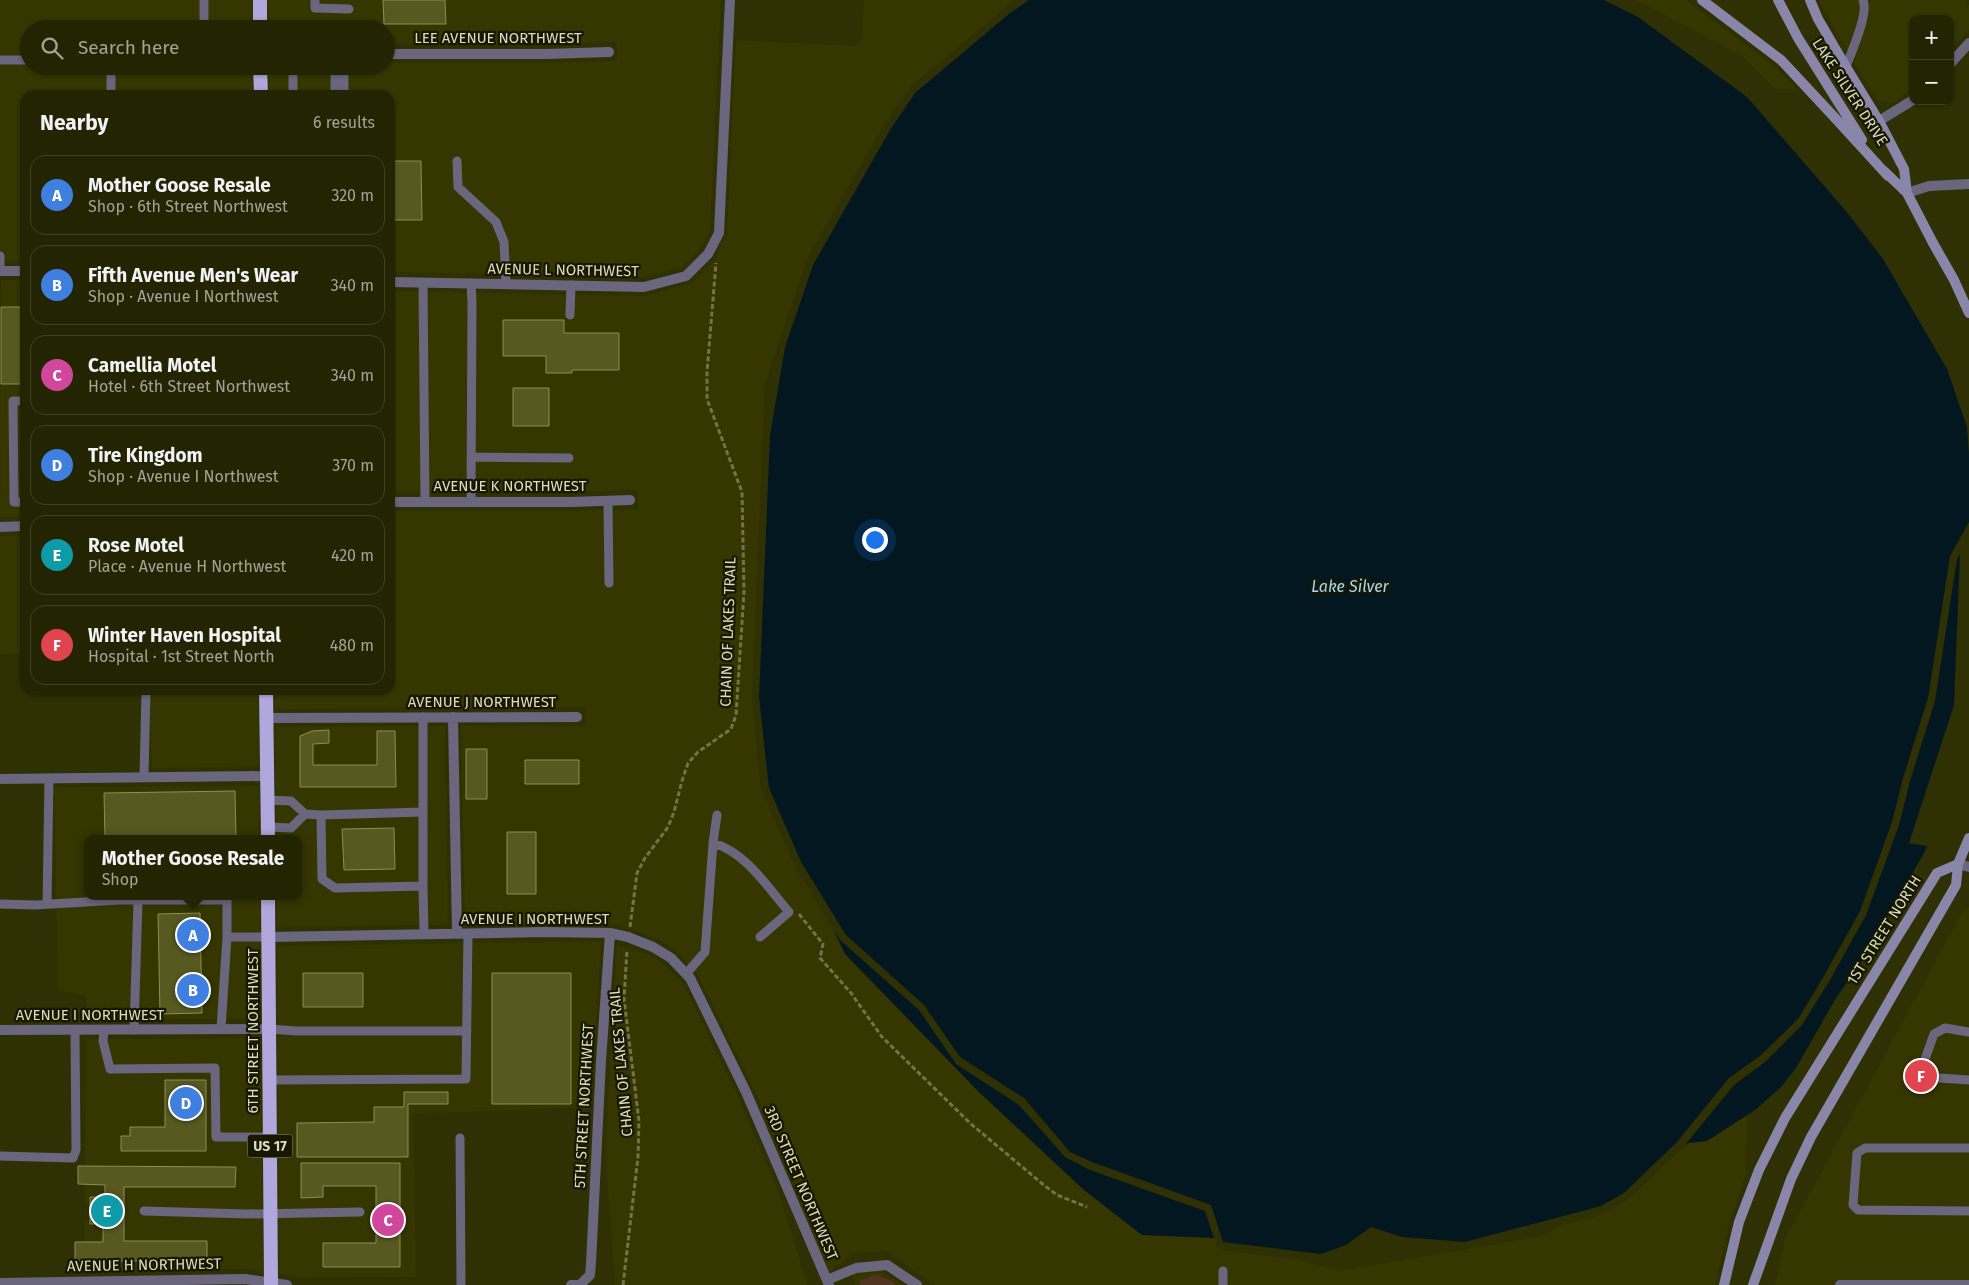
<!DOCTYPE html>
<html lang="en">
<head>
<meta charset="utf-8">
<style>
  :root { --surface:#232402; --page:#2f3011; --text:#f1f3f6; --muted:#a3a499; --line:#404124; --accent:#ea580c }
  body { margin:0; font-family:"Fira Sans",sans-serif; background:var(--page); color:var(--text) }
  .controls { position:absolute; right:15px; top:15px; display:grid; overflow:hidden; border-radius:10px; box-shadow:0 1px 4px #0004 }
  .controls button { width:45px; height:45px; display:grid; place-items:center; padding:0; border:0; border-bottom:1px solid var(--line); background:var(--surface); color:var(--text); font:25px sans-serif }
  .you { position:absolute; left:874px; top:539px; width:18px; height:18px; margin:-12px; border:4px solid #fff; border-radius:50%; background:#1a73e8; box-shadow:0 0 0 8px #1a73e833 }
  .badge { display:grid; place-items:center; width:32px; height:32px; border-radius:50%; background:var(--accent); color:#fff; font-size:16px; font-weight:700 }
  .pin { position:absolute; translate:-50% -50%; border:2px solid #fff; box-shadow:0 1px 5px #0006 }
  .popup { position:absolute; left:84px; top:835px; width:218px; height:65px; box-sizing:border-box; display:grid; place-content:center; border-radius:10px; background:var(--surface); filter:drop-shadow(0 1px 4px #0005); font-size:16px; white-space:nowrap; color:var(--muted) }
  .popup b { font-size:19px; color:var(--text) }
  .popup::after { content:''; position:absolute; left:50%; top:100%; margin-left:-10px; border:10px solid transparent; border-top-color:var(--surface) }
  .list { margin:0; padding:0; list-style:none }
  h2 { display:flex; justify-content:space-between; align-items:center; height:65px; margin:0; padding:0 20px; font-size:21px }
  h2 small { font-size:16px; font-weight:400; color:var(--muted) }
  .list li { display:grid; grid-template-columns:32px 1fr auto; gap:15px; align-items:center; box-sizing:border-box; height:80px; margin:0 10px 10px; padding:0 10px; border:1px solid var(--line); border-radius:15px }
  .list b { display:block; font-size:19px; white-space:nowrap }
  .list p { margin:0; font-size:16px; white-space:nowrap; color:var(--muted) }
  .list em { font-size:16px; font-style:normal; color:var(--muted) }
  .icon { flex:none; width:28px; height:28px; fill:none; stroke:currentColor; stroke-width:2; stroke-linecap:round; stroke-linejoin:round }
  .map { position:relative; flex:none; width:1969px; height:1285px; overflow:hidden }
  .search { position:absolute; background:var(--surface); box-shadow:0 1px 4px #0004; left:20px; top:20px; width:375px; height:55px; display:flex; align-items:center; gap:12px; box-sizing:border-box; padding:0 18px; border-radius:28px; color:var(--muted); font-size:19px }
  .panel { position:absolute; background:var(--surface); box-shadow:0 1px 4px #0004; left:20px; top:90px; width:375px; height:605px; border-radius:15px }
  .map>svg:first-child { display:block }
  .built { fill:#353600 }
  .green { fill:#523423 }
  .water { fill:#031721 }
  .building { fill:#575920; stroke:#8b8e55 }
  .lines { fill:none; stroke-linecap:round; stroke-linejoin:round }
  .path { stroke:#72734c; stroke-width:3; stroke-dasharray:5 2.5; stroke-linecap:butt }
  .service { stroke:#69667d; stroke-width:9 }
  .minor { stroke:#69667d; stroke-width:10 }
  .secondary { stroke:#8a86a9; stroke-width:10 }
  .trunk { stroke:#b0a8dc; stroke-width:14 }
  .labels { text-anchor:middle; stroke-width:4.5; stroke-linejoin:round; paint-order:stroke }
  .shield { fill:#171702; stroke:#a0a286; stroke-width:1 }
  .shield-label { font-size:14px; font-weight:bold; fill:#daddbf }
  .street-label { font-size:15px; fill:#daddbf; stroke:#171702 }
  .water-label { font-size:16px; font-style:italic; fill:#a1d8f5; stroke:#171702 }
</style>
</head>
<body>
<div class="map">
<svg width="1969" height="1285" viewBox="0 0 1969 1285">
  <rect width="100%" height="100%" fill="#2f3003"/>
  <path class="built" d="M0 0H252V29H29V66H252L253 95H25V261H0Z
    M268 0H721L710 230 702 247 682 267 643 277 390 272V95H269V66H386V63H547L617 61V42L547 44H386V29H269Z
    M864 0H1015L911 86 884 125 817 241 806 262 765 383 752 697 761 789 795 866 834 931 845 954 979 1092 1084 1190 1142 1235 1214 1238 1217 1247 1222 1250 1295 1259 1339 1271 1542 1236 1559 1226 1603 1214 1627 1200 1688 1143 1707 1141 1747 1115 1746 1175 1730 1220 1715 1285H935L893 1256V1252H887L882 1249 880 1252H855L850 1254 840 1264 834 1266V1269L824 1277 795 1187 757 1096 697 973 677 951 656 938 618 925 545 923 465 924 461 726H585L586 707 275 709V690H390V511H571L638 509 637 490 571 492H390V291L644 296 692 283 714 261 727 233 736 40 855 46 862 40Z
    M1636 0H1686L1775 67 1797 89H1775L1744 57Z
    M1819 0H1964L1969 5V30L1950 50V19H1913V88L1892 103 1878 101 1853 61Z
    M1 280H25V517H0Z
    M25 535V654H0V536Z
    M148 690H258L259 767 152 768Z
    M445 726 448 925 277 927 276 896H298V839H276L275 727Z
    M259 786V839H88V896H260L261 1019 86 1020V996L58 990 54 787Z
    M1969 907V1285H1775L1785 1239 1961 914Z
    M545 942H601L591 1107 413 1114 416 1277 303 1278 279 1274 277 946Z
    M617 945 650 955 666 966 683 983 738 1097 779 1194 808 1285H615L605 1150Z
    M261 1038 263 1272 245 1269 84 1272 86 1039Z
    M858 1271H882L903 1285H896L892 1281H860V1285H855L853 1276Z"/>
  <path class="green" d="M875 1274 892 1281 896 1285H860V1281Z"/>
  <path class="water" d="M1029 0H1604L1638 17 1747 97 1846 211 1883 259 1947 369 1967 427 1969 455V522L1950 556 1928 698 1903 778 1892 822 1860 911 1824 976 1798 1019 1760 1056 1729 1078 1677 1142 1624 1193 1601 1206 1465 1242 1402 1237 1371 1227 1346 1245 1321 1254 1223 1242 1211 1205 1092 1162 1070 1152 1024 1098 960 1057 924 1005 846 935 801 862 769 788 759 697 770 436 785 347 813 265 890 130 915 93 1010 13Z
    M1960 554 1954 705 1909 843 1927 846 1923 855 1855 971 1836 998 1796 1068 1781 1087 1755 1110 1707 1141 1688 1143 1685 1145 1734 1085 1765 1062 1802 1025 1830 980 1866 915 1899 825 1910 781 1935 701 1957 559Z
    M834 931 840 940 919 1010 956 1064 1019 1105 1065 1157 1090 1170 1205 1211 1214 1238 1142 1235 1084 1190 979 1092 845 954Z"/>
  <path class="building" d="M383 0H445L446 24H384Z
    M390 161H421L422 220H390Z
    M1 307H25V384H1Z
    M503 320H564V333H619V370H572V373H546V356H503Z
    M513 388H549V426H513Z
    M329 730V743L313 744V765H377V731H395L396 787H300V736L312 731Z
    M466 749H487V799H466Z
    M525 760H579V784H525Z
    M235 791 236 839H105L104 793Z
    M394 828 395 869 344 870 342 829Z
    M507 832H536V894H507Z
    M200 913 202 1013 160 1014 158 914Z
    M303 973H363V1007H303Z
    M492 973H571V1104H492Z
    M165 1080H206V1151H121V1136H130V1127H165Z
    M404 1092H448V1104H408V1157H297V1123L374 1122V1107H404Z
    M301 1163H400V1267H323V1243H376V1186H323V1197L301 1198Z
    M78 1166 236 1167 235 1187H124V1241H207V1261H75V1242H103V1224H90V1197H105V1185L78 1184Z"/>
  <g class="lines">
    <path class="path" d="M799 914 823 944 820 958 851 993 882 1037 971 1124 1045 1186 1057 1195 1087 1207
      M630 927 637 873 645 858 668 827 674 812 682 781 688 763 698 752 731 729 736 715 744 592 742 492 707 399V372L716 263
      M623 1285 638 1157 639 1121 624 999 627 950"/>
    <path class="service" d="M204 0V29
      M315 0V8L349 9
      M0 60H29
      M111 66V95
      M1846 67C1851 52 1869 14 1863 0
      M293 95V74
      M335 95V75L344 66
      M344 95V66
      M457 161 458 187 496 222 504 242 506 284
      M0 256V271
      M423 283 425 502
      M471 283 472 302 471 501
      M570 315 571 285
      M25 401H13L14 502H25
      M471 457 569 458
      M608 501 609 583
      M144 777 146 690
      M267 800 291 801 305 814 291 828 267 827
      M305 814 321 815 322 879 335 888 423 886V717
      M321 815 423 812
      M713 843 717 815
      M423 886 424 934
      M0 904 35 905 119 900H227V937H269
      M47 904 49 778
      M686 974 705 952 713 843C746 852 768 888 789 912L760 937
      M221 1029 227 937
      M270 1029 296 1031H467
      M104 1030 103 1041 110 1069 215 1068 216 1137H270
      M134 1030 138 900
      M1969 1032 1945 1028 1934 1034 1920 1073 1924 1077 1969 1080
      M270 1080 466 1079 468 934
      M460 1138 461 1285
      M1969 1148H1865L1857 1153 1853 1205 1858 1210 1969 1211
      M0 1156 73 1158 76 1150 75 1030
      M144 1211 247 1214 360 1212
      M1223 1285V1271"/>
    <path class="minor" d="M386 54H547L609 52
      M1950 64 1969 43
      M1879 121 1913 100
      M1907 193 1929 186 1969 184
      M0 271H25
      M390 282 644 287 686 276 708 254 719 233 730 0
      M390 502H571L630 500
      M0 527 25 526
      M453 717 457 934
      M266 718 577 717
      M0 779 267 776
      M1958 864 1969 867
      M269 937 545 932 610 933 628 937 653 947 671 958 690 978 746 1092 829 1285
      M0 1030 270 1029
      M827 1280 856 1268 887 1265 917 1285
      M0 1283 245 1279 287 1285
      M571 1285H580L590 1275 591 1263 601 1061 610 933
      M1840 1285H1969"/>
    <path class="secondary" d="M1702 0 1781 60 1836 119 1888 176
      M1778 0 1798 38 1862 140
      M1810 0 1818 19 1846 67 1879 121 1904 169 1907 193 1933 243 1954 280 1969 313
      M1884 171 1907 193
      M1724 1285 1739 1222 1759 1170 1785 1118 1937 873 1958 864
      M1753 1285 1791 1179 1811 1137 1956 885 1958 864 1969 838"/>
    <path class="trunk" d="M260 0V29
      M260 66 261 95
      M266 690 268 839
      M268 896 271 1285"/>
  </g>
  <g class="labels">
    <rect class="shield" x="247.5" y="1134.5" width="45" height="23" rx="4"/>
    <g class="shield-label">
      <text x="270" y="1151">US 17</text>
    </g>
    <g class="street-label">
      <text x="498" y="43">LEE AVENUE NORTHWEST</text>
      <text transform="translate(1850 92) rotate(57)" y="5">LAKE SILVER DRIVE</text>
      <text transform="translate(563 270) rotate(1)" y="5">AVENUE L NORTHWEST</text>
      <text x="510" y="491">AVENUE K NORTHWEST</text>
      <text transform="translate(728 632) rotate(-88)" y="5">CHAIN OF LAKES TRAIL</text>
      <text x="482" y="707">AVENUE J NORTHWEST</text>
      <text x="535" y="924">AVENUE I NORTHWEST</text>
      <text transform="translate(1884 930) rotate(-58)" y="5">1ST STREET NORTH</text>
      <text x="90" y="1020">AVENUE I NORTHWEST</text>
      <text transform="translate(253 1031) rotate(-90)" y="5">6TH STREET NORTHWEST</text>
      <text transform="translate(621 1062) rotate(-95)" y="5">CHAIN OF LAKES TRAIL</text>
      <text transform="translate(584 1106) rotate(-87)" y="5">5TH STREET NORTHWEST</text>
      <text transform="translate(801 1183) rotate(67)" y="5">3RD STREET NORTHWEST</text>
      <text transform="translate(144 1265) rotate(-1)" y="5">AVENUE H NORTHWEST</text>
    </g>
    <g class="water-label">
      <text x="1350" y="592">Lake Silver</text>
    </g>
  </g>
</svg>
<div class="controls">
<button>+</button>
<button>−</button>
</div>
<div class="you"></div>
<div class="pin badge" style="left:193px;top:935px;background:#3f7fe0">A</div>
<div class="popup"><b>Mother Goose Resale</b>Shop</div>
<div class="pin badge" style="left:193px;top:990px;background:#3f7fe0">B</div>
<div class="pin badge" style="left:388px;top:1220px;background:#d1479c">C</div>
<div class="pin badge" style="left:186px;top:1103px;background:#3f7fe0">D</div>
<div class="pin badge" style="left:107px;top:1211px;background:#0f9aa8">E</div>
<div class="pin badge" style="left:1921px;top:1076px;background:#e0444e">F</div>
<div class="search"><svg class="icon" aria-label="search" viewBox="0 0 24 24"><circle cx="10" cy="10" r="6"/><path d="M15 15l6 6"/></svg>Search here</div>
<section class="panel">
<h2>Nearby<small>6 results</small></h2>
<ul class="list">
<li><span class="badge" style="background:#3f7fe0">A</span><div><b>Mother Goose Resale</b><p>Shop · 6th Street Northwest</p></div><em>320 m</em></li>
<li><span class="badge" style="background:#3f7fe0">B</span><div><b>Fifth Avenue Men's Wear</b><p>Shop · Avenue I Northwest</p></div><em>340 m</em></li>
<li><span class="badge" style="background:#d1479c">C</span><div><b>Camellia Motel</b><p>Hotel · 6th Street Northwest</p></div><em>340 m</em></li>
<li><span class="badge" style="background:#3f7fe0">D</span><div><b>Tire Kingdom</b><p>Shop · Avenue I Northwest</p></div><em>370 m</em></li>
<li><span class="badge" style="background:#0f9aa8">E</span><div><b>Rose Motel</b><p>Place · Avenue H Northwest</p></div><em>420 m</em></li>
<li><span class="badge" style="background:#e0444e">F</span><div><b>Winter Haven Hospital</b><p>Hospital · 1st Street North</p></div><em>480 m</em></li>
</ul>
</section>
</div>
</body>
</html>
